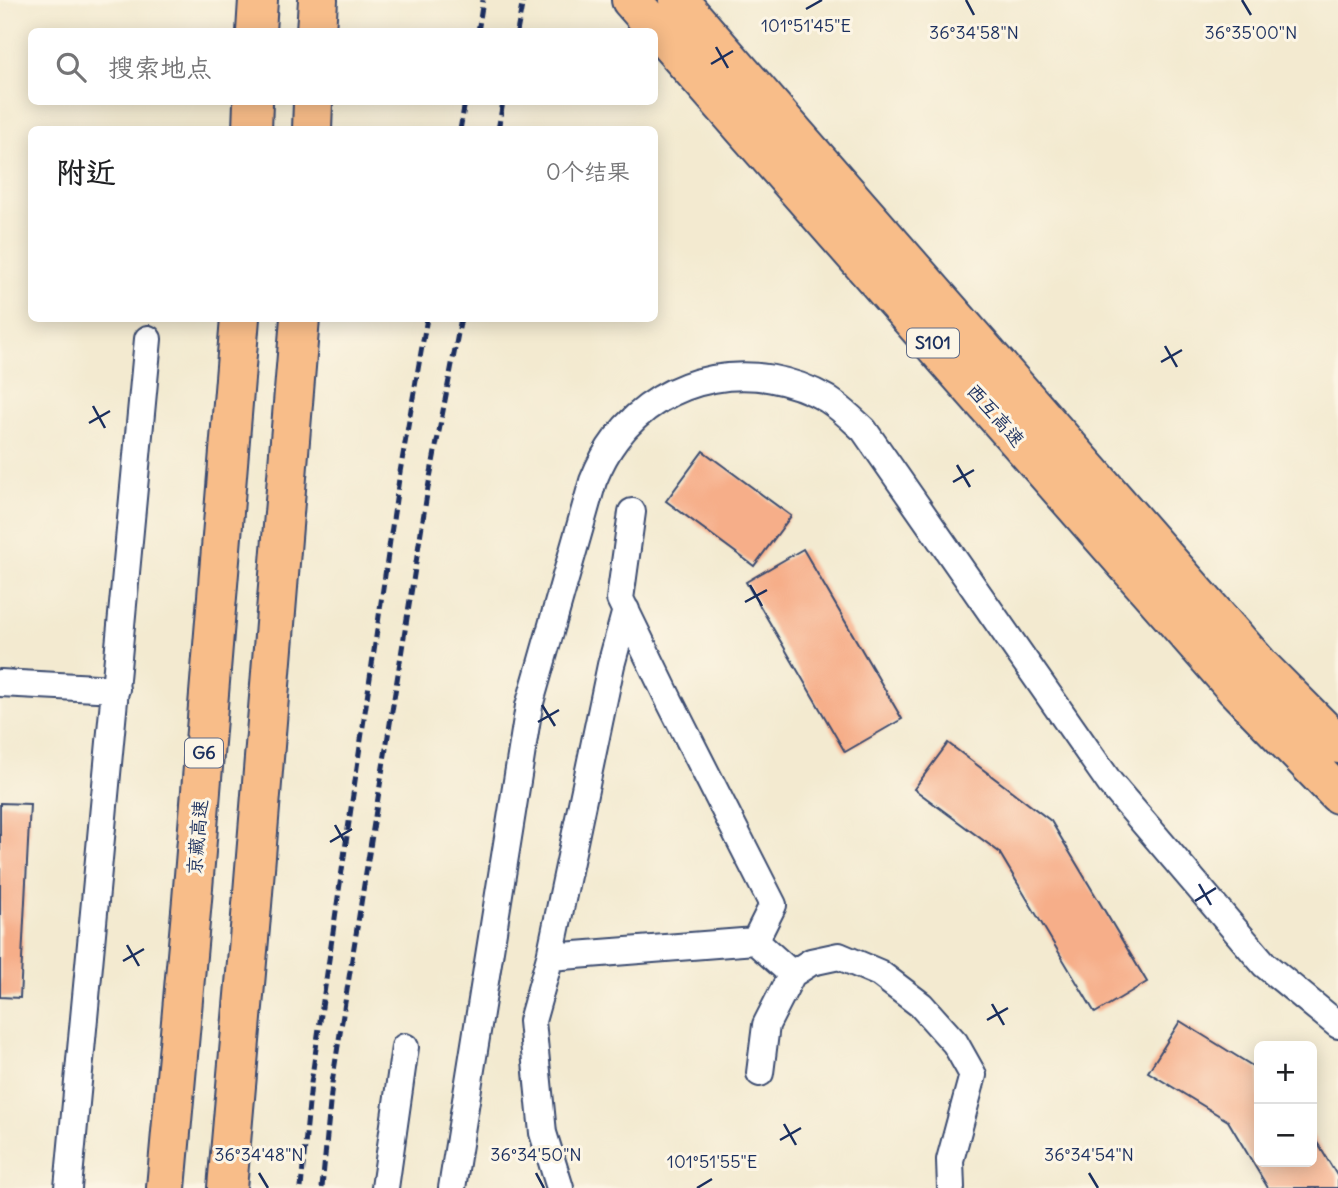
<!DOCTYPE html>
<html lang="zh">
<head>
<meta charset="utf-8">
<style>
  :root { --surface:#fff; --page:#f6f6f6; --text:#202124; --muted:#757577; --line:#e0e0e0 }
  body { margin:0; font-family:Delius,"LXGW WenKai TC",sans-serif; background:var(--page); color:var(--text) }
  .controls { position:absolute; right:21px; bottom:21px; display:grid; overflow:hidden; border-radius:10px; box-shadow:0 4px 18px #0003 }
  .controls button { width:63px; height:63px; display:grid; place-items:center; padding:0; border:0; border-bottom:2px solid var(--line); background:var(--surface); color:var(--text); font:35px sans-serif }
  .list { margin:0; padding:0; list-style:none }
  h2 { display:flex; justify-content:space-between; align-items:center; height:91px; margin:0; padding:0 28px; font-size:30px }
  h2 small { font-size:23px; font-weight:400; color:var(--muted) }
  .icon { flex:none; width:38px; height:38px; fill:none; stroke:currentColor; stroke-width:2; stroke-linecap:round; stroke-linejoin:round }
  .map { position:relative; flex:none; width:1338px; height:1188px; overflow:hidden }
  .search { position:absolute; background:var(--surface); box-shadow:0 4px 18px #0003; left:28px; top:28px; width:630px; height:77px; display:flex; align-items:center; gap:18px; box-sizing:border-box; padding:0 24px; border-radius:10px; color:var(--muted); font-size:26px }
  .panel { position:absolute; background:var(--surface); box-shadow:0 4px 18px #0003; left:28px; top:126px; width:630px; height:196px; border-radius:10px }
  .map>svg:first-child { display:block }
  .building { fill:#f6ae89 }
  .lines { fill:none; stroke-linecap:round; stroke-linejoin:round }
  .minor-casing { stroke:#3b4b6f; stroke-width:30 }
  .highway-casing { stroke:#3b4b6f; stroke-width:42 }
  .minor { stroke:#fff; stroke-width:26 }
  .highway { stroke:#f8bd89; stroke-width:38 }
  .rail { stroke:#1b2f5e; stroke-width:5; stroke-dasharray:10 5; stroke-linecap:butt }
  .ticks { fill:none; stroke:#1b2f5e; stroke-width:2.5 }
  .labels { text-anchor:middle; stroke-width:6; stroke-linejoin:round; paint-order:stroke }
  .shield { fill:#fcf5e5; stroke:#5e6a86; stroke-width:2 }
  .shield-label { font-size:18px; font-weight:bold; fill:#1b2f5e }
  .street-label { font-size:19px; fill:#1b2f5e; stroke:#fcf5e5 }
  .ticks-label { font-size:18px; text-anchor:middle; fill:#1b2f5e; stroke:#fcf5e5; stroke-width:6; stroke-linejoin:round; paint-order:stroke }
</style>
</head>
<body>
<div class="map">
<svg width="1338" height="1188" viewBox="0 0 1338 1188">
  <rect width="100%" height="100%" fill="#fcf5e5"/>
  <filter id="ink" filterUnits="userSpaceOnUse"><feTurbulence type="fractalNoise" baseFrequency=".0143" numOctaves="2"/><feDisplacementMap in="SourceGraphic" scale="14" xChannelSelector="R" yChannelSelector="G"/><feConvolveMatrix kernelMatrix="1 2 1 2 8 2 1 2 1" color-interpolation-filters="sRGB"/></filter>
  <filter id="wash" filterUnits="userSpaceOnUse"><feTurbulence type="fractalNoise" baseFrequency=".00686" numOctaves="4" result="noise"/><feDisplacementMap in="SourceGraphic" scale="28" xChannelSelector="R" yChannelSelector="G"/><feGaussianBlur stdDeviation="1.57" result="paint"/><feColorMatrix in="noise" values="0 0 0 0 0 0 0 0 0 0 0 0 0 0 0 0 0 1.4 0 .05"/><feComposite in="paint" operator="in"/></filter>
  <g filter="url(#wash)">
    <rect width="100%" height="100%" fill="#f3ead0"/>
    <g id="blocks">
      <path class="building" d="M703 451 791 516 754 566 666 501Z
        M803 549 902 719 845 752 746 582Z
        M948 743 1051 821 1147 982 1095 1013 999 852 914 789Z
        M0 803 30 804 20 998 0 997Z
        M1180 1021 1259 1070V1162H1312V1134L1338 1177V1188H1268L1228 1121 1148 1072Z"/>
    </g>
  </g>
  <g filter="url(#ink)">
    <use href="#blocks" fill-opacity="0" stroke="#3b4b6f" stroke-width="2"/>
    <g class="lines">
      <g class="minor-casing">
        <path id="minor" d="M632 512 620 599 670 702 773 905 755 941
          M0 683 116 689
          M550 957 755 941 792 974
          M760 1073 766 1025 792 974 811 962 839 956 879 973 921 1005 955 1043 973 1075 950 1160 951 1188
          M68 1188 148 339
          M385 1188 405 1047
          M452 1188 529 706 593 481C599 466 606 452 616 439 665 373 757 358 827 399 841 408 852 419 864 430L1110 783 1265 965 1338 1025
          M560 1188 543 1133 532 1021 550 957 611 665 626 610"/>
      </g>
      <g class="highway-casing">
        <path id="highway" d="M631 0 1234 687 1338 794
          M678 0 1260 666 1338 744
          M256 32 258 0
          M316 32 318 0
          M252 130 253 102
          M312 130 313 102
          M166 1188 192 900 240 318
          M227 1188 252 905 300 318"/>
      </g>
      <use href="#minor" class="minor"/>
      <use href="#highway" class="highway"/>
      <path class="rail" d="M478 32 483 0
        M517 32 523 0
        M460 130 465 102
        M498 130 503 102
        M301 1188 311 1083 400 472 427 318
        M322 1188 332 1083 428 488 461 318"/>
    </g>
  </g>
  <path class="ticks" d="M966 0 974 15M1242 0 1251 15M806 9 822 0M716 47 728 68M711 64 733 51M1165 346 1177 367M1161 362 1182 350M93 406 105 428M89 423 110 411M957 465 970 487M953 482 974 470M750 585 762 606M745 602 767 590M542 705 555 726M538 722 559 710M335 825 347 846M330 842 352 829M1199 884 1211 905M1195 901 1216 888M127 945 139 966M123 961 144 949M992 1004 1004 1025M987 1020 1008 1008M784 1124 796 1145M780 1140 801 1128M259 1173 268 1188M536 1173 544 1188M1089 1173 1098 1188M697 1188 712 1179"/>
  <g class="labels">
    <g class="shield">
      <rect x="907" y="328.5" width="52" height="29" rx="5"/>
      <rect x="185" y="738.5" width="38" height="29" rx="5"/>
    </g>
    <g class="shield-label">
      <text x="933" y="349">S101</text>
      <text x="204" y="759">G6</text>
    </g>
    <g class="street-label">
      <text transform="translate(996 415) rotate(49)" y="7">西互高速</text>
      <text transform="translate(197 837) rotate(-85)" y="7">京藏高速</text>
    </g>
  </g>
  <g class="ticks-label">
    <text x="806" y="32">101°51'45"E</text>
    <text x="974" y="39">36°34'58"N</text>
    <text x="1251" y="39">36°35'00"N</text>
    <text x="259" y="1161">36°34'48"N</text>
    <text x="536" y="1161">36°34'50"N</text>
    <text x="1089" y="1161">36°34'54"N</text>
    <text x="712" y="1168">101°51'55"E</text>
  </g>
</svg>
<div class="controls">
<button>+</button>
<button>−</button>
</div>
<div class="search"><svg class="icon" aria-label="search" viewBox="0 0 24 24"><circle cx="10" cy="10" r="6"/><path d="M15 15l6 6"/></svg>搜索地点</div>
<section class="panel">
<h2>附近<small>0个结果</small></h2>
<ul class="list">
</ul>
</section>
</div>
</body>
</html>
